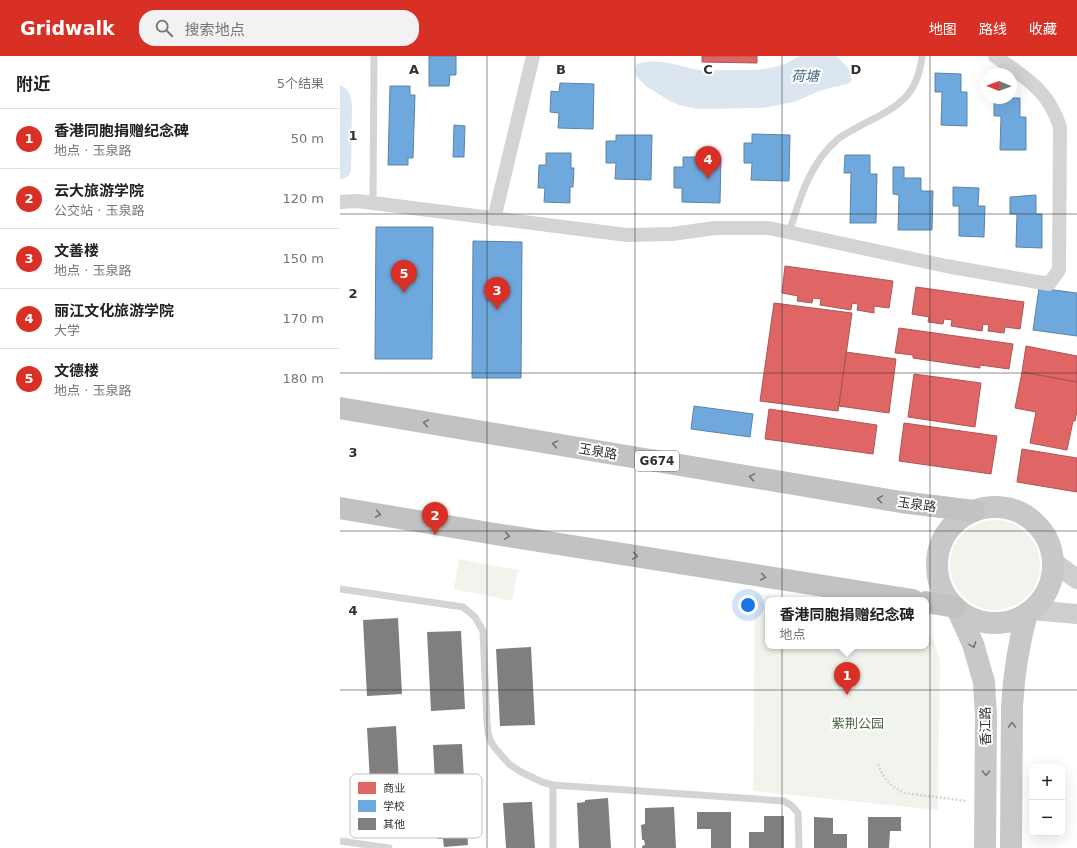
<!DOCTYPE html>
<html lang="zh">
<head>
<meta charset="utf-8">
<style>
  :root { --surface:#fff; --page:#f2f2f2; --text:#202124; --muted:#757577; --line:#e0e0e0; --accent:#d93025 }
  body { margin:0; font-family:"DejaVu Sans","Noto Sans SC",sans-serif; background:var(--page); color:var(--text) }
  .controls { position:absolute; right:12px; bottom:12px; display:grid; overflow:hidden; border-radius:8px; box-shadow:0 4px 16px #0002 }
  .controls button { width:36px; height:36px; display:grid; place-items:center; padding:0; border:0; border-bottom:1px solid var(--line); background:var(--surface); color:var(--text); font:20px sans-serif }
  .compass { position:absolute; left:641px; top:12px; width:36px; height:36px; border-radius:50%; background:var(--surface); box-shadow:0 4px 16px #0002; rotate:271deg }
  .you { position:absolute; left:408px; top:549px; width:14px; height:14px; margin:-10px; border:3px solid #fff; border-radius:50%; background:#1a73e8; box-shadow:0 0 0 6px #1a73e833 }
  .badge { display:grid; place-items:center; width:26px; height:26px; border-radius:50%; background:var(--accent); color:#fff; font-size:13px; font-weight:700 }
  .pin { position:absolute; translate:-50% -33px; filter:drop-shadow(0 1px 2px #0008) }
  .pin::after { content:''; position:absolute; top:21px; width:14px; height:12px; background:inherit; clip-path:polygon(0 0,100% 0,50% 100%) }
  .popup { position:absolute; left:425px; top:541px; width:164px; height:52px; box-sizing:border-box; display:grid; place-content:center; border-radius:8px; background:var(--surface); filter:drop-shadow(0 1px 3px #0005); font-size:13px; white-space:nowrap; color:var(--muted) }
  .popup b { font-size:15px; color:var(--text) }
  .popup::after { content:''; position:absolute; left:50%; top:100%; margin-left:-8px; border:8px solid transparent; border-top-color:var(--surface) }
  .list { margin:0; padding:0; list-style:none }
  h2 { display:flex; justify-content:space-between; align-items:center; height:52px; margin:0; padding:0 16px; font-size:17px }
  h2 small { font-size:13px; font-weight:400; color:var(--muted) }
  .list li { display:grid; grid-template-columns:26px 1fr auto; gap:12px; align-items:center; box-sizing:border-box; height:60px; padding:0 16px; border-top:1px solid var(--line) }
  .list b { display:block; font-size:15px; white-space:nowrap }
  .list p { margin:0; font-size:13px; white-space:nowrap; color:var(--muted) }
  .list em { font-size:13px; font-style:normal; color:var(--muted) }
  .icon { flex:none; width:22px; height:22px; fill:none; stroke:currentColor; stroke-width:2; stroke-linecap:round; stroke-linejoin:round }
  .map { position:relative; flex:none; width:737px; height:792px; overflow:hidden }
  header { display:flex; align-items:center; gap:24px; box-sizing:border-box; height:56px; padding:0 20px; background:var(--accent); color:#fff }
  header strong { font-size:19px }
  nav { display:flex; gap:22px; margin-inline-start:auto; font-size:14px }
  .search { width:280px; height:36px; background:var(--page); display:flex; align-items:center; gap:10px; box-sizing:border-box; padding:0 14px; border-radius:16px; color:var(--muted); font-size:15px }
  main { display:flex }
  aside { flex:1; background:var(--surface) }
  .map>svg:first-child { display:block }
  .green { fill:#f1f4ed }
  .water { fill:#dce6f0 }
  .shops { fill:#e06666; stroke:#ab5656 }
  .schools { fill:#6fa8dc; stroke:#5c84a8 }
  .building { fill:#7f7f7f }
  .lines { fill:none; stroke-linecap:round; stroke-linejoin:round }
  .path { stroke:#d4d4d4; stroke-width:2.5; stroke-dasharray:2 2; stroke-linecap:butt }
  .lane { stroke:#d4d4d4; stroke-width:7 }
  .street { stroke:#d4d4d4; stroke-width:14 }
  .secondary { stroke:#cecece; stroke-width:20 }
  .primary { stroke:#c8c8c8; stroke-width:22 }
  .highway { stroke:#c2c2c2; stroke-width:22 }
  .oneway { stroke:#727272 }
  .oneway2 { stroke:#747474 }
  .grid { fill:none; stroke:#303030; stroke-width:1; stroke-opacity:0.55 }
  .labels { text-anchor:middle; stroke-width:4; stroke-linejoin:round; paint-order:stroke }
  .shield { fill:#fff; stroke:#6e6e6e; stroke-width:1 }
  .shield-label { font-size:12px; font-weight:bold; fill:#303030 }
  .street-label { font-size:13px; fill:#303030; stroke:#fff }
  .park-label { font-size:13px; fill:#506841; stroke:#fff }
  .water-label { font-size:14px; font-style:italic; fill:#456a8b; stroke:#fff }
  .key { fill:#fff; stroke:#c1c1c1; stroke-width:1 }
  .key-label { font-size:11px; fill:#303030 }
  .grid-label { font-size:13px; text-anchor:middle; font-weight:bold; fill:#303030; stroke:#fff; stroke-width:4; stroke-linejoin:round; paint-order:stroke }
</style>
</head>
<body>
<header>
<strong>Gridwalk</strong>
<div class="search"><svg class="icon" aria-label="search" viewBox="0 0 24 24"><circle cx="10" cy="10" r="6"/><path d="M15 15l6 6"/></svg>搜索地点</div>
<nav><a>地图</a><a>路线</a><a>收藏</a></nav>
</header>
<main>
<aside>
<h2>附近<small>5个结果</small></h2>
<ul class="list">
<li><span class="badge">1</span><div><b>香港同胞捐赠纪念碑</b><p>地点 · 玉泉路</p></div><em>50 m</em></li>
<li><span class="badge">2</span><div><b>云大旅游学院</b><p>公交站 · 玉泉路</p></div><em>120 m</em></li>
<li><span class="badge">3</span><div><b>文善楼</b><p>地点 · 玉泉路</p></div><em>150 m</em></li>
<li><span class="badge">4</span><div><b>丽江文化旅游学院</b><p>大学</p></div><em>170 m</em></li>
<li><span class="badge">5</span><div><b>文德楼</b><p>地点 · 玉泉路</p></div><em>180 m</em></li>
</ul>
</aside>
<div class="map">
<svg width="737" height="792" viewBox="0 0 737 792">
  <rect width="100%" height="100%" fill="#fff"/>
  <path class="green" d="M610 509a45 45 0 1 1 90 0a45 45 0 1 1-90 0Z
    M119 503 178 514 172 545 114 533Z
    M415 537 458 544H428V590H586V575C594 583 597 593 600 604L598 754 413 735Z"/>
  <path class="water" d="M459 0H497L509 13 512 25 507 28 482 34 454 46 422 52 358 53 339 49 328 44 306 30 297 21 295 15 297 8C316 0 340 11 360 14 367 15 376 14 384 14 410 14 437 16 459 0Z
    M0 29C10 33 11 41 12 50L11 115C9 120 6 123 0 123Z"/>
  <path class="shops" d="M362 0H417V7L362 6Z
    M445 210 553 225 549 252 534 250V257L517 254 518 248 512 247 511 254 480 249 481 243 473 242 472 247 457 245 458 240 442 237Z
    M576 231 684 246 680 273 665 271 664 277 648 275 649 269 643 268 642 275 611 270 612 264 604 263 603 268 588 266 589 261 572 258Z
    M434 247 512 257 498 355 420 345Z
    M559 272 673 288 669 313 640 309V312L573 302V299L555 297Z
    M686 290 737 300V326L682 316Z
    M506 296 556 303 549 357 499 350Z
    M682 316 737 326V355L735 365H733L727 394 690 387 696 356 675 352Z
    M574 318 641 327 635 371 568 361Z
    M429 353 537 369 533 398 425 383Z
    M564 367 657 380 651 418 559 405Z
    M682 393 737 402V436L677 426Z"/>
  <path class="schools" d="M89 0H116V19H110L109 30H89Z
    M595 17 621 18V36H627V70L601 69 602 36H595Z
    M220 27 254 28 253 73 218 72 219 57 210 56 211 35 219 36Z
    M50 30H70V39H75L73 102H68V109H48Z
    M654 42H680V61H686V94H660L661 60H654Z
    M114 69 125 70 124 101H113Z
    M412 78 450 79 449 125 411 124 412 107H404V87H412Z
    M276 79H312L311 124 275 123 276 107H266V85H276Z
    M206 97H231V112H234L233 131H230V147L204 146 205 132H198L199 109H206Z
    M505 99H530V118H537L536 167H510L511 117H504Z
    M343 101H381L380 147 342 146V132H334V111H343Z
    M553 111H564V122H581V135H593L592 174H558L559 139 553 138Z
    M613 131 639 132 638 150H645L644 181 619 180V150H613Z
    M696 139V158H702V192L676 191 677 158H670V141Z
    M36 171H93L92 303H35Z
    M133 185 182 186 181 322H132Z
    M699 232 737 237V280L693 274Z
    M354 350 413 358 410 381 351 373Z"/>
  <path class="building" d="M58 562 62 638 27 640 23 564Z
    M121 575 125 653 91 655 87 576Z
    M191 591 195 669 160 670 156 593Z
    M56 670 61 769 37 770V760L32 761 27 672Z
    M122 688 128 789 104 791 103 783H98L93 689Z
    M268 742 271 792H239L237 747 245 746V744Z
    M192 746 195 792H166L163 747Z
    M334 751 336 792H302V790L305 789 304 784H302L301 769 305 768V752Z
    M357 756H391V792H371V773H357Z
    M424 760H444V792H409V776H424Z
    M474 761 493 762V778H507V792H474Z
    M528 761H561V775H550L549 792H528Z"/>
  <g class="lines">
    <path class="path" d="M538 708C543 722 550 731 565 737L626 745"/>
    <path class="lane" d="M33 147 34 0
      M449 177C460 142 469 108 498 83 503 78 510 76 516 72 551 53 577 46 582 0
      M0 533 123 551 135 561 143 575 147 666 148 677 151 686 155 692 169 708 181 716 202 726 213 729 444 745 452 750 458 757 459 792
      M213 729V792
      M0 785 49 792"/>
    <path class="street" d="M0 146 17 145 287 179 332 178 375 172H429L606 210 709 228 719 214 720 71C708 33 685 22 655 0
      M154 163 193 0"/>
    <path class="secondary" d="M712 503 720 511 737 523
      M691 554 737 558"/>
    <path class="primary" d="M597 509a58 58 0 1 1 116 0a58 58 0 1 1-116 0Z
      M617 553 633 588 644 626 646 660 645 792
      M671 792 672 650C674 616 678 590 687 557"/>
    <path class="highway" d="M0 352 561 446 634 455
      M0 452 149 477 573 544
      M586 546 615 551"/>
  </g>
  <defs><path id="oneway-chevron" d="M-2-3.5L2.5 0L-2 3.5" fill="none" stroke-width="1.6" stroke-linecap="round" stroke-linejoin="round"/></defs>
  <g class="oneway">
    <use href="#oneway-chevron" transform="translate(86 367) rotate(-170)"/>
    <use href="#oneway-chevron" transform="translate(215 388) rotate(-170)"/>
    <use href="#oneway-chevron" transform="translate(412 421) rotate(-170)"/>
    <use href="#oneway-chevron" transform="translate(540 443) rotate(-171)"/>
    <use href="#oneway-chevron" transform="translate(38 458) rotate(10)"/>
    <use href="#oneway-chevron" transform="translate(167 480) rotate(9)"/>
    <use href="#oneway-chevron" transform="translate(295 500) rotate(9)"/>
    <use href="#oneway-chevron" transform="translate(423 521) rotate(9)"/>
  </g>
  <g class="oneway2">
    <use href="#oneway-chevron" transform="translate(633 589) rotate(70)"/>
    <use href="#oneway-chevron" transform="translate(672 669) rotate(-90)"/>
    <use href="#oneway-chevron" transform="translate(646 717) rotate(90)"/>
  </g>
  <path class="grid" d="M147 0V792M295 0V792M442 0V792M590 0V792M0 158H737M0 317H737M0 475H737M0 634H737"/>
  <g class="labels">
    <rect class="shield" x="295" y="395" width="44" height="20" rx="3"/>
    <g class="shield-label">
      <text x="317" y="409">G674</text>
    </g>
    <g class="street-label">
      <text transform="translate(258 395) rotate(10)" y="5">玉泉路</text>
      <text transform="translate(577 448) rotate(8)" y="5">玉泉路</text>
      <text transform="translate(645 670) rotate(-91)" y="5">香江路</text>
    </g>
    <g class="park-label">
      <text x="518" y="672">紫荆公园</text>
    </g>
    <g class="water-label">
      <text x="465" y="25">荷塘</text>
    </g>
  </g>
  <rect x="10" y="718" width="132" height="64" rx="6" class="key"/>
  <rect x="18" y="726" width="18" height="12" fill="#e06666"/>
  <rect x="18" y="744" width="18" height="12" fill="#6fa8dc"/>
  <rect x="18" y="762" width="18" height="12" fill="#7f7f7f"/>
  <g class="key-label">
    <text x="43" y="736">商业</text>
    <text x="43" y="754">学校</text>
    <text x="43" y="772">其他</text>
  </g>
  <g class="grid-label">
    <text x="74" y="18">A</text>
    <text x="221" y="18">B</text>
    <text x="368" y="18">C</text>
    <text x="516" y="18">D</text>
    <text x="13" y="84">1</text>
    <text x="13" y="242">2</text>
    <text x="13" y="401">3</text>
    <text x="13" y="559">4</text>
  </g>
</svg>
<div class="controls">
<button>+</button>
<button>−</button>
</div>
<svg class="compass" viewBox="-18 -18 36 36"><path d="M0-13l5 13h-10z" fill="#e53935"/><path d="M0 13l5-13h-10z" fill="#757577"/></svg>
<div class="you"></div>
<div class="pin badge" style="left:507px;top:639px">1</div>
<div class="popup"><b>香港同胞捐赠纪念碑</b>地点</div>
<div class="pin badge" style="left:95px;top:479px">2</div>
<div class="pin badge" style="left:157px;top:254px">3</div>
<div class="pin badge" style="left:368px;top:123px">4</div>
<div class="pin badge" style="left:64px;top:237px">5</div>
</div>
</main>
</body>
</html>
